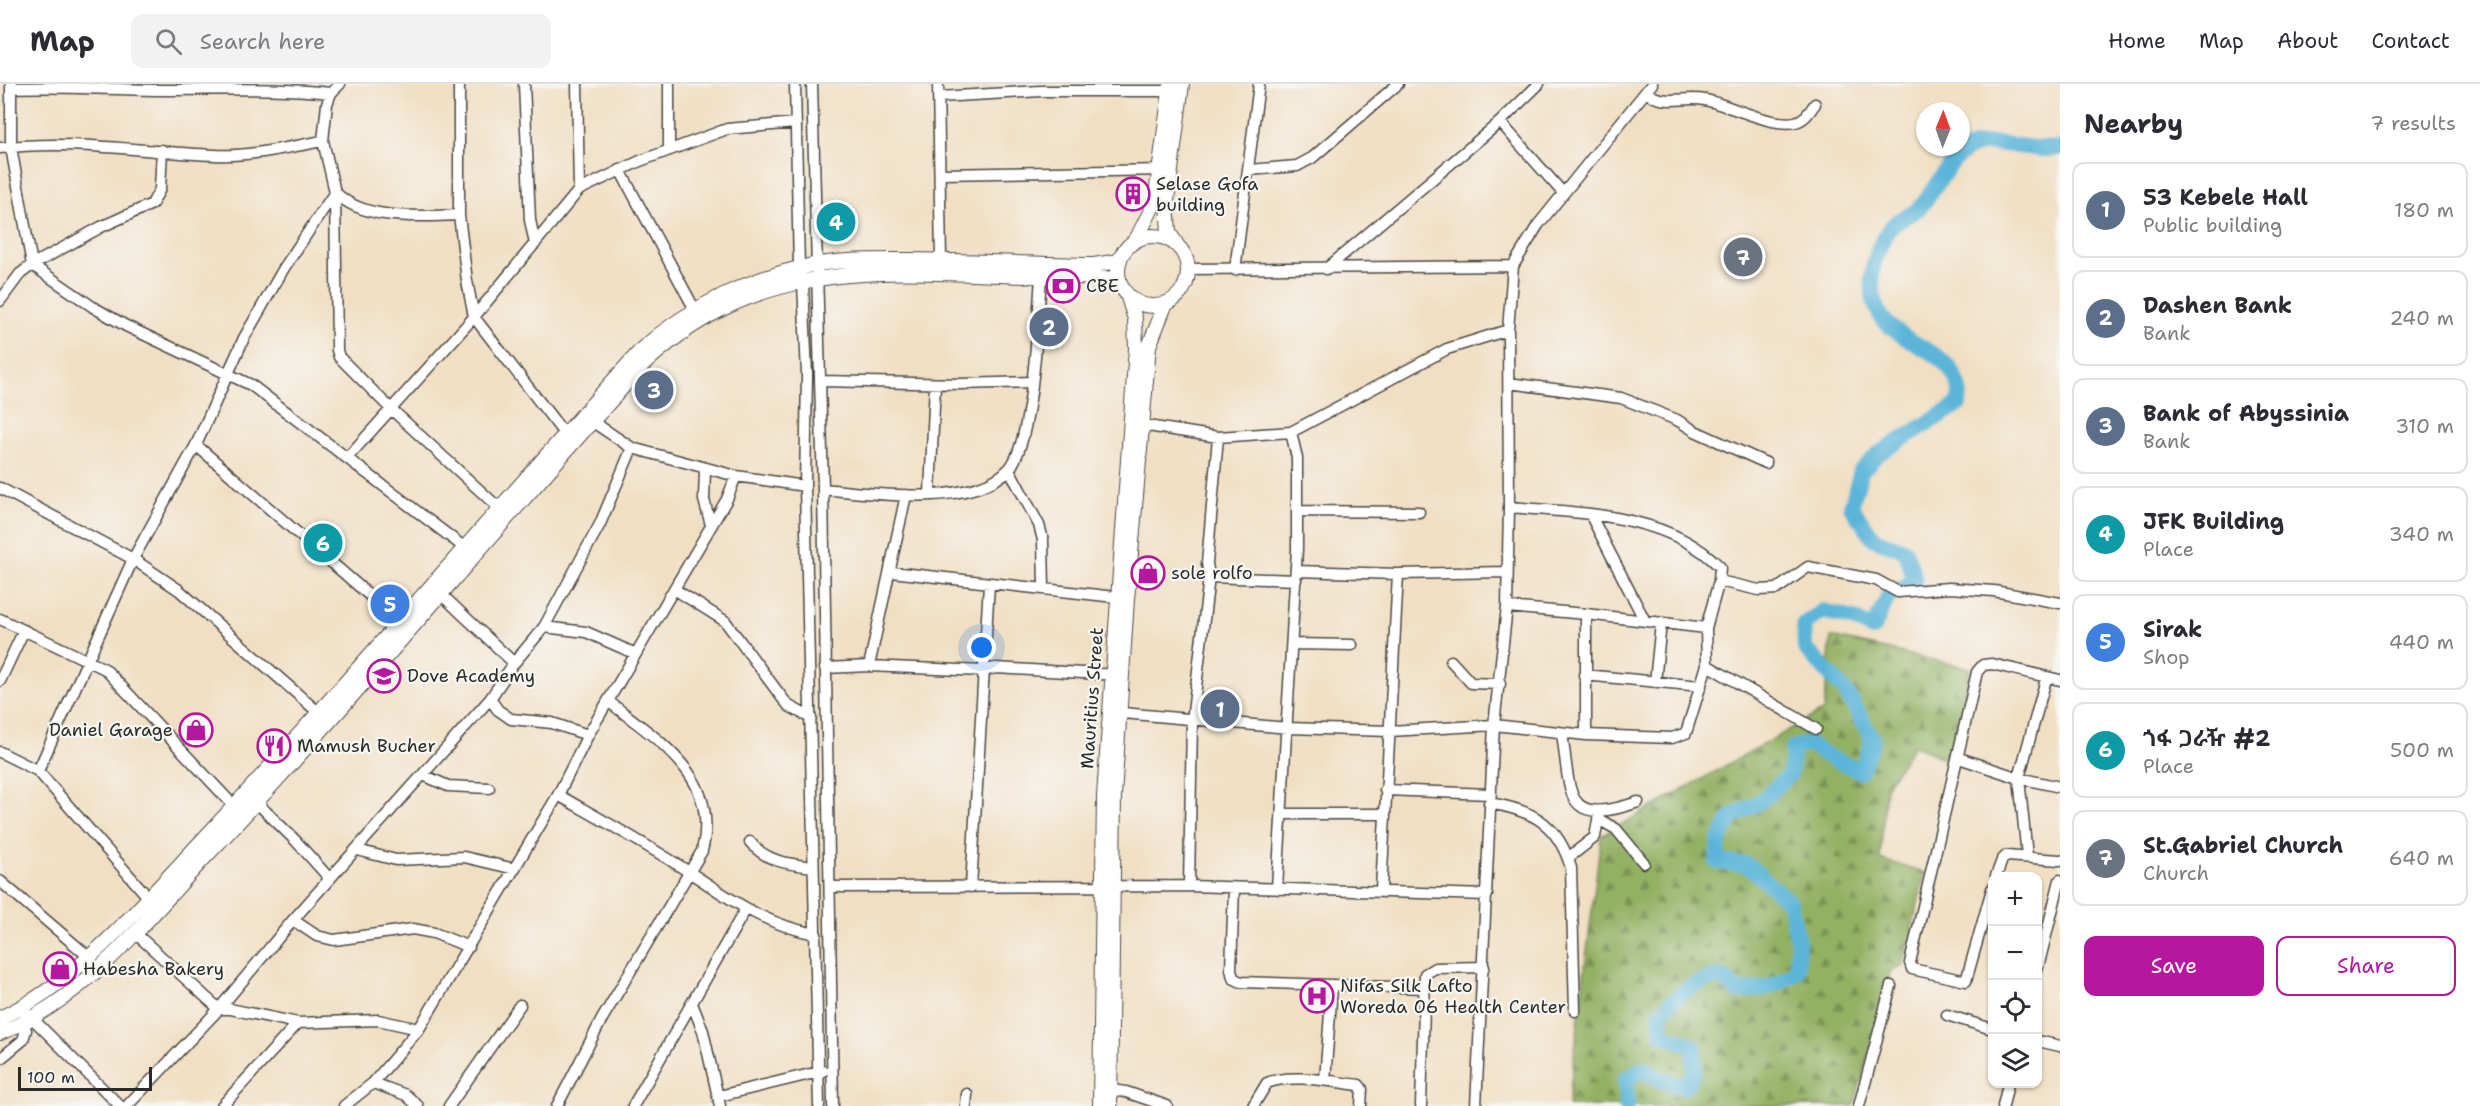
<!DOCTYPE html>
<html lang="en">
<head>
<meta charset="utf-8">
<style>
  :root { --surface:#fff; --page:#f2f2f3; --text:#2b2b33; --muted:#7c7c81; --line:#e1e1e2; --accent:#b5179e }
  body { margin:0; font-family:"Shantell Sans","Noto Sans Ethiopic",sans-serif; background:var(--page); color:var(--text) }
  .controls { position:absolute; right:18px; bottom:18px; display:grid; overflow:hidden; border-radius:12px; box-shadow:0 2px 4px #0004 }
  .controls button { width:54px; height:54px; display:grid; place-items:center; padding:0; border:0; border-bottom:2px solid var(--line); background:var(--surface); color:var(--text); font:30px sans-serif }
  .compass { position:absolute; left:1916px; top:18px; width:54px; height:54px; border-radius:50%; background:var(--surface); box-shadow:0 2px 4px #0004; rotate:1deg }
  .scale { position:absolute; left:18px; bottom:15px; width:134px; box-sizing:border-box; padding-left:6px; border:3px solid #2b2b2b; border-top:0; font-size:16px; line-height:21px; white-space:nowrap; color:#2b2b2b; -webkit-text-stroke:4px #f6f6f2; paint-order:stroke }
  .you { position:absolute; left:982px; top:564px; width:21px; height:21px; margin:-15px; border:4px solid #fff; border-radius:50%; background:#1a73e8; box-shadow:0 0 0 9px #1a73e833 }
  .badge { display:grid; place-items:center; width:39px; height:39px; border-radius:50%; background:var(--accent); color:#fff; font-size:20px; font-weight:700 }
  .pin { position:absolute; translate:-50% -50%; border:3px solid #fff; box-shadow:0 2px 6px #0006 }
  .list { margin:0; padding:0; list-style:none }
  h2 { display:flex; justify-content:space-between; align-items:center; height:78px; margin:0; padding:0 24px; font-size:26px }
  h2 small { font-size:20px; font-weight:400; color:var(--muted) }
  .list li { display:grid; grid-template-columns:39px 1fr auto; gap:18px; align-items:center; box-sizing:border-box; height:96px; margin:0 12px 12px; padding:0 12px; border:2px solid var(--line); border-radius:12px }
  .list b { display:block; font-size:22px; white-space:nowrap }
  .list p { margin:0; font-size:20px; white-space:nowrap; color:var(--muted) }
  .list em { font-size:20px; font-style:normal; color:var(--muted) }
  .actions { display:flex; gap:12px; padding:18px 24px }
  .actions a { flex:1; padding:14px 0; border:2px solid var(--accent); border-radius:12px; text-align:center; font-size:21px; color:var(--accent) }
  .actions .main { background:var(--accent); color:#fff }
  .icon { flex:none; width:33px; height:33px; fill:none; stroke:currentColor; stroke-width:2; stroke-linecap:round; stroke-linejoin:round }
  .map { position:relative; flex:none; width:2060px; height:1022px; overflow:hidden }
  header { display:flex; align-items:center; gap:36px; box-sizing:border-box; height:84px; padding:0 30px; background:var(--surface); border-bottom:2px solid var(--line) }
  header strong { font-size:28px }
  nav { display:flex; gap:33px; margin-inline-start:auto; font-size:21px }
  .search { width:420px; height:54px; background:var(--page); display:flex; align-items:center; gap:15px; box-sizing:border-box; padding:0 21px; border-radius:12px; color:var(--muted); font-size:22px }
  main { display:flex }
  aside { flex:1; background:var(--surface) }
  .map>svg:first-child { display:block }
  .forest { fill:url(#forest-firs); stroke:#5f6e47; stroke-width:1.5 }
  .lines { fill:none; stroke-linecap:round; stroke-linejoin:round }
  .river { stroke:#5bb5d9; stroke-width:16 }
  .minor-casing { stroke:#494642; stroke-width:13 }
  .major-casing { stroke:#494642; stroke-width:16 }
  .minor { stroke:#fff; stroke-width:10 }
  .major { stroke:#fff; stroke-width:14 }
  .labels { text-anchor:middle; stroke-width:4.5; stroke-linejoin:round; paint-order:stroke }
  .poi-label { font-size:18px; fill:#2b2b2b; stroke:#f6f6f2; text-anchor:start }
  .street-label { font-size:18px; fill:#2b2b2b; stroke:#f6f6f2 }
</style>
</head>
<body>
<header>
<strong>Map</strong>
<div class="search"><svg class="icon" aria-label="search" viewBox="0 0 24 24"><circle cx="10" cy="10" r="6"/><path d="M15 15l6 6"/></svg>Search here</div>
<nav><a>Home</a><a>Map</a><a>About</a><a>Contact</a></nav>
</header>
<main>
<div class="map">
<svg width="2060" height="1022" viewBox="0 0 2060 1022">
  <defs>
    <pattern id="forest-firs" width="22" height="20" patternUnits="userSpaceOnUse" patternTransform="scale(1.5)"><rect width="22" height="20" fill="#93b163"/><path d="M5 1l3.5 6h-7zM16 11l3.5 6h-7z" fill="#789052"/></pattern>
  </defs>
  <rect width="100%" height="100%" fill="#f6f6f2"/>
  <filter id="ink" filterUnits="userSpaceOnUse"><feTurbulence type="fractalNoise" baseFrequency=".0167" numOctaves="2"/><feDisplacementMap in="SourceGraphic" scale="12" xChannelSelector="R" yChannelSelector="G"/><feConvolveMatrix kernelMatrix="1 2 1 2 8 2 1 2 1" color-interpolation-filters="sRGB"/></filter>
  <filter id="wash" filterUnits="userSpaceOnUse"><feTurbulence type="fractalNoise" baseFrequency=".008" numOctaves="4" result="noise"/><feDisplacementMap in="SourceGraphic" scale="24" xChannelSelector="R" yChannelSelector="G"/><feGaussianBlur stdDeviation="1.35" result="paint"/><feColorMatrix in="noise" values="0 0 0 0 0 0 0 0 0 0 0 0 0 0 0 0 0 1.4 0 .05"/><feComposite in="paint" operator="in"/></filter>
  <g filter="url(#wash)">
    <rect width="100%" height="100%" fill="#f1dfc3"/>
    <path class="forest" d="M1831 553 1970 584 1952 678 1914 661 1886 702 1880 775 1925 789 1903 883 1892 885 1854 1022H1568L1601 752 1824 626Z"/>
    <g class="lines">
      <path class="river" d="M1627 1022 1626 995 1644 985 1659 995 1684 1003 1694 988V962L1662 950 1660 930C1678 911 1695 895 1722 893L1738 907C1765 906 1775 903 1797 887L1798 857 1790 819 1748 781 1717 778 1719 756 1732 733 1763 716 1790 690 1793 664 1808 660 1831 674 1861 687 1873 656 1846 608 1805 564 1804 540 1823 527 1853 535 1873 545 1888 513 1915 496 1905 466 1874 455 1851 423 1861 387 1878 370 1959 320C1959 315 1961 307 1959 302 1943 250 1866 265 1872 190 1874 177 1881 155 1890 144 1897 135 1912 132 1920 123 1938 103 1948 73 1974 62 1993 53 2035 69 2060 64"/>
    </g>
  </g>
  <g filter="url(#ink)">
    <g class="lines">
      <g class="minor-casing">
        <path id="minor" d="M11 0V63L32 181 93 223 126 242 251 301 465 464
          M340 0 331 9 327 20 323 57 335 108 337 266 339 273 390 324 500 425
          M459 0V131L467 197 474 233 569 356
          M524 0 530 136 535 160
          M577 0 579 106
          M669 0V65
          M795 0 799 184 803 199 807 291 805 402 819 1022
          M812 0 823 405 833 1022
          M938 0 941 176
          M12 4C65 2 117 6 169 6 223 6 277 3 331 9
          M1647 9C1665 22 1684 12 1705 16 1730 21 1771 43 1795 38 1805 36 1810 27 1815 20
          M939 13 1041 7H1175
          M1500 38 1563 109
          M0 64C72 55 143 68 215 71 251 73 288 63 323 57
          M620 86 695 226
          M1249 86 1297 82 1312 74 1398 0
          M941 90 1165 86
          M1188 185 1513 182
          M1326 185 1500 38 1539 0
          M1235 186 1259 0
          M0 217 20 190 32 181 101 143 152 120 160 105 162 66
          M821 297 960 300 1032 298
          M1509 299 1621 314 1677 336 1695 347 1766 379
          M593 338 632 364 736 392 805 402
          M1135 340 1218 353 1291 348 1447 265 1508 246
          M196 361 399 537
          M347 374 474 233 579 106 640 77 727 45 796 39
          M705 385 704 416 711 441
          M1009 385 1039 441 1043 456 1044 505
          M0 404 133 475 179 506 319 629
          M823 405C871 410 973 424 1009 385 1033 359 1038 232 1041 193
          M930 409 935 300
          M1298 427 1419 428
          M1590 430 1645 537
          M1296 487 1398 490 1507 488
          M892 488 1124 514
          M1209 493 1296 496
          M1719 497 1759 506 1777 505 1808 483 1876 496 1898 508 1949 504 1994 507 2060 519
          M674 505 725 537 783 615 789 622 811 634
          M441 510 514 579
          M1507 523 1586 530V651
          M1586 530 1706 544
          M0 535 105 585 234 722
          M544 543 586 548 636 570
          M1293 560 1352 561
          M1451 577 1471 599 1500 600
          M1707 581 1816 645
          M869 582 906 411
          M825 584 869 582 982 587 996 584 1118 591
          M1584 591 1701 602
          M0 597 24 546
          M1655 598 1661 539
          M490 615 498 626 511 635 552 639 588 651
          M1112 628 1288 644 1390 647 1494 641 1586 651 1672 654 1686 649 1707 581 1706 544 1719 497 1720 483C1668 429 1579 429 1509 423
          M1562 649C1571 710 1563 744 1638 718
          M0 668 38 687 148 813
          M1959 674 2019 694 2060 703
          M38 687 133 475 196 361 244 254 284 184 335 108C363 138 422 132 459 131
          M423 691 448 702 489 704
          M1385 706 1490 710
          M558 711C602 736 646 760 689 788 733 816 762 840 816 850
          M257 719 295 756 330 795
          M1489 719C1532 726 1558 739 1571 784L1575 927
          M1283 730H1384
          M1600 736 1616 745 1644 779
          M750 758C766 778 789 780 813 783
          M357 766 396 776 464 773 515 785
          M2027 772 2019 694 2046 595
          M1568 774 1595 753 1599 730
          M1996 792 2002 776 2006 772 2060 776
          M0 797 89 873
          M1189 802 1192 637 1209 493 1207 479 1218 353
          M830 803 1189 802 1487 811
          M971 803 989 500
          M1234 804 1231 885 1233 894 1241 898 1424 904
          M1277 804 1297 465V374L1291 348
          M1992 805 1966 897 1912 885 1910 879 1977 588 1983 581 1992 580 2060 596
          M1381 806 1398 490
          M293 836 317 852 334 856 413 845 434 849 469 863
          M135 849 219 925H230L298 939 378 936 419 945
          M2038 883 2060 796
          M693 922 703 947 720 1022
          M20 925 32 934 120 1022
          M1947 931 1992 945
          M2038 957 2060 962
          M0 975 23 956 26 946 19 941
          M1325 996 1332 903
          M373 999 406 1011 418 1022
          M1111 1006 1126 1008 1167 1022
          M719 1012 823 987
          M127 1022 219 925 293 836 490 615 514 579 544 543 600 440 632 364
          M222 1022 298 939
          M344 1022 373 999 419 945 558 711 588 651 727 415 736 392
          M449 1022 520 921
          M557 1022 602 935 702 767C721 693 659 657 608 617
          M633 1022 745 826
          M966 1022 967 1010
          M1253 1022 1267 999C1290 989 1334 998 1359 1001L1362 1005 1361 1022
          M1421 1022 1425 890 1435 884 1484 883
          M1476 1022 1494 641 1507 523 1509 423 1508 246 1513 182 1538 141 1652 0
          M1859 1022 1891 902
          M2003 1022 2008 1000"/>
      </g>
      <g class="major-casing">
        <path id="major" d="M1118 187a35 35 0 1 1 70 0a35 35 0 1 1-70 0Z
          M1136 156 1155 118 1171 0
          M1176 159 1169 149 1167 117 1182 0
          M0 934C82 897 150 811 212 746 359 588 498 423 643 264 690 223 751 193 813 181 846 175 879 176 912 176 973 177 1034 180 1094 181L1119 177
          M0 949C85 916 146 836 207 771 357 613 494 444 641 283 747 181 863 185 1000 191 1040 193 1080 192 1119 195
          M1100 1022 1104 712 1136 264 1135 235 1127 210
          M1110 1022 1114 712 1127 515 1149 262 1166 219"/>
      </g>
      <use href="#minor" class="minor"/>
      <use href="#major" class="major"/>
    </g>
  </g>
  <defs>
    <g id="building-ring" transform="scale(1.725)"><circle r="9.5" fill="#f6f6f2" stroke="#b5179e" stroke-width="1.5"/><path d="M-4-6H4V6H1V3H-1V6H-4ZM-2.5-4.3h1.7v1.8h-1.7ZM.8-4.3h1.7v1.8H.8ZM-2.5-1h1.7V.8h-1.7ZM.8-1h1.7V.8H.8Z" fill="#b5179e"/></g>
    <g id="bank-ring" transform="scale(1.725)"><circle r="9.5" fill="#f6f6f2" stroke="#b5179e" stroke-width="1.5"/><path d="M-6-4H6V4H-6ZM0-2.3a2.3 2.3 0 1 0 0 4.6a2.3 2.3 0 1 0 0-4.6Z" fill="#b5179e"/></g>
    <g id="shop-ring" transform="scale(1.725)"><circle r="9.5" fill="#f6f6f2" stroke="#b5179e" stroke-width="1.5"/><path d="M-5-2.5h2.3a2.7 3.5 0 0 1 5.4 0H5L5.5 6h-11ZM-1.5-2.5h3a1.5 2.3 0 0 0-3 0Z" fill="#b5179e"/></g>
    <g id="school-ring" transform="scale(1.725)"><circle r="9.5" fill="#f6f6f2" stroke="#b5179e" stroke-width="1.5"/><path d="M0-5L7-2L0 1L-7-2ZM-4 1L0 2.5L4 1V4Q0 6-4 4Z" fill="#b5179e"/></g>
    <g id="restaurant-ring" transform="scale(1.725)"><circle r="9.5" fill="#f6f6f2" stroke="#b5179e" stroke-width="1.5"/><path d="M-5-6h1v4h1v-4h1v4h1v-4h1v5L-1.5 .5V6h-2V.5L-5-1ZM5-6V6H3V1.5H1.5Q1.5-4 5-6Z" fill="#b5179e"/></g>
    <g id="hospital-ring" transform="scale(1.725)"><circle r="9.5" fill="#f6f6f2" stroke="#b5179e" stroke-width="1.5"/><path d="M-5-5h3v3.5h4V-5h3V5h-3V1.5h-4V5h-3Z" fill="#b5179e"/></g>
  </defs>
  <g fill-rule="evenodd">
    <use href="#building-ring" x="1133" y="110"/>
    <use href="#bank-ring" x="1063" y="202"/>
    <use href="#shop-ring" x="1148" y="489"/>
    <use href="#school-ring" x="384" y="592"/>
    <use href="#shop-ring" x="196" y="646"/>
    <use href="#restaurant-ring" x="274" y="662"/>
    <use href="#shop-ring" x="60" y="885"/>
    <use href="#hospital-ring" x="1317" y="912"/>
  </g>
  <g class="labels">
    <g class="poi-label">
      <text x="1156" y="106">Selase Gofa<tspan x="1156" dy="21">building</tspan></text>
      <text x="1086" y="208">CBE</text>
      <text x="1171" y="495">sole rolfo</text>
      <text x="407" y="598">Dove Academy</text>
      <text x="173" y="652" text-anchor="end">Daniel Garage</text>
      <text x="297" y="668">Mamush Bucher</text>
      <text x="83" y="891">Habesha Bakery</text>
      <text x="1340" y="908">Nifas Silk Lafto<tspan x="1340" dy="21">Woreda 06 Health Center</tspan></text>
    </g>
    <g class="street-label">
      <text transform="translate(1092 614) rotate(-86)" y="6">Mauritius Street</text>
    </g>
  </g>
</svg>
<div class="controls">
<button>+</button>
<button>−</button>
<button><svg class="icon" aria-label="locate" viewBox="0 0 24 24"><circle cx="12" cy="12" r="6"/><path d="M12 2v4M12 18v4M2 12h4M18 12h4"/></svg></button>
<button><svg class="icon" aria-label="layers" viewBox="0 0 24 24"><path d="M12 4l9 5-9 5-9-5zM3 14l9 5 9-5"/></svg></button>
</div>
<svg class="compass" viewBox="-18 -18 36 36"><path d="M0-13l5 13h-10z" fill="#e53935"/><path d="M0 13l5-13h-10z" fill="#7c7c81"/></svg>
<div class="scale">100 m</div>
<div class="you"></div>
<div class="pin badge" style="left:1220px;top:625px;background:#5c6f8a">1</div>
<div class="pin badge" style="left:1049px;top:243px;background:#5c6f8a">2</div>
<div class="pin badge" style="left:654px;top:306px;background:#5c6f8a">3</div>
<div class="pin badge" style="left:836px;top:138px;background:#0f9aa8">4</div>
<div class="pin badge" style="left:390px;top:520px;background:#3f7fe0">5</div>
<div class="pin badge" style="left:323px;top:459px;background:#0f9aa8">6</div>
<div class="pin badge" style="left:1743px;top:173px;background:#6b7280">7</div>
</div>
<aside>
<h2>Nearby<small>7 results</small></h2>
<ul class="list">
<li><span class="badge" style="background:#5c6f8a">1</span><div><b>53 Kebele Hall</b><p>Public building</p></div><em>180 m</em></li>
<li><span class="badge" style="background:#5c6f8a">2</span><div><b>Dashen Bank</b><p>Bank</p></div><em>240 m</em></li>
<li><span class="badge" style="background:#5c6f8a">3</span><div><b>Bank of Abyssinia</b><p>Bank</p></div><em>310 m</em></li>
<li><span class="badge" style="background:#0f9aa8">4</span><div><b>JFK Building</b><p>Place</p></div><em>340 m</em></li>
<li><span class="badge" style="background:#3f7fe0">5</span><div><b>Sirak</b><p>Shop</p></div><em>440 m</em></li>
<li><span class="badge" style="background:#0f9aa8">6</span><div><b>ጎፋ ጋራዥ #2</b><p>Place</p></div><em>500 m</em></li>
<li><span class="badge" style="background:#6b7280">7</span><div><b>St.Gabriel Church</b><p>Church</p></div><em>640 m</em></li>
</ul>
<div class="actions"><a class="main">Save</a><a>Share</a></div>
</aside>
</main>
</body>
</html>
